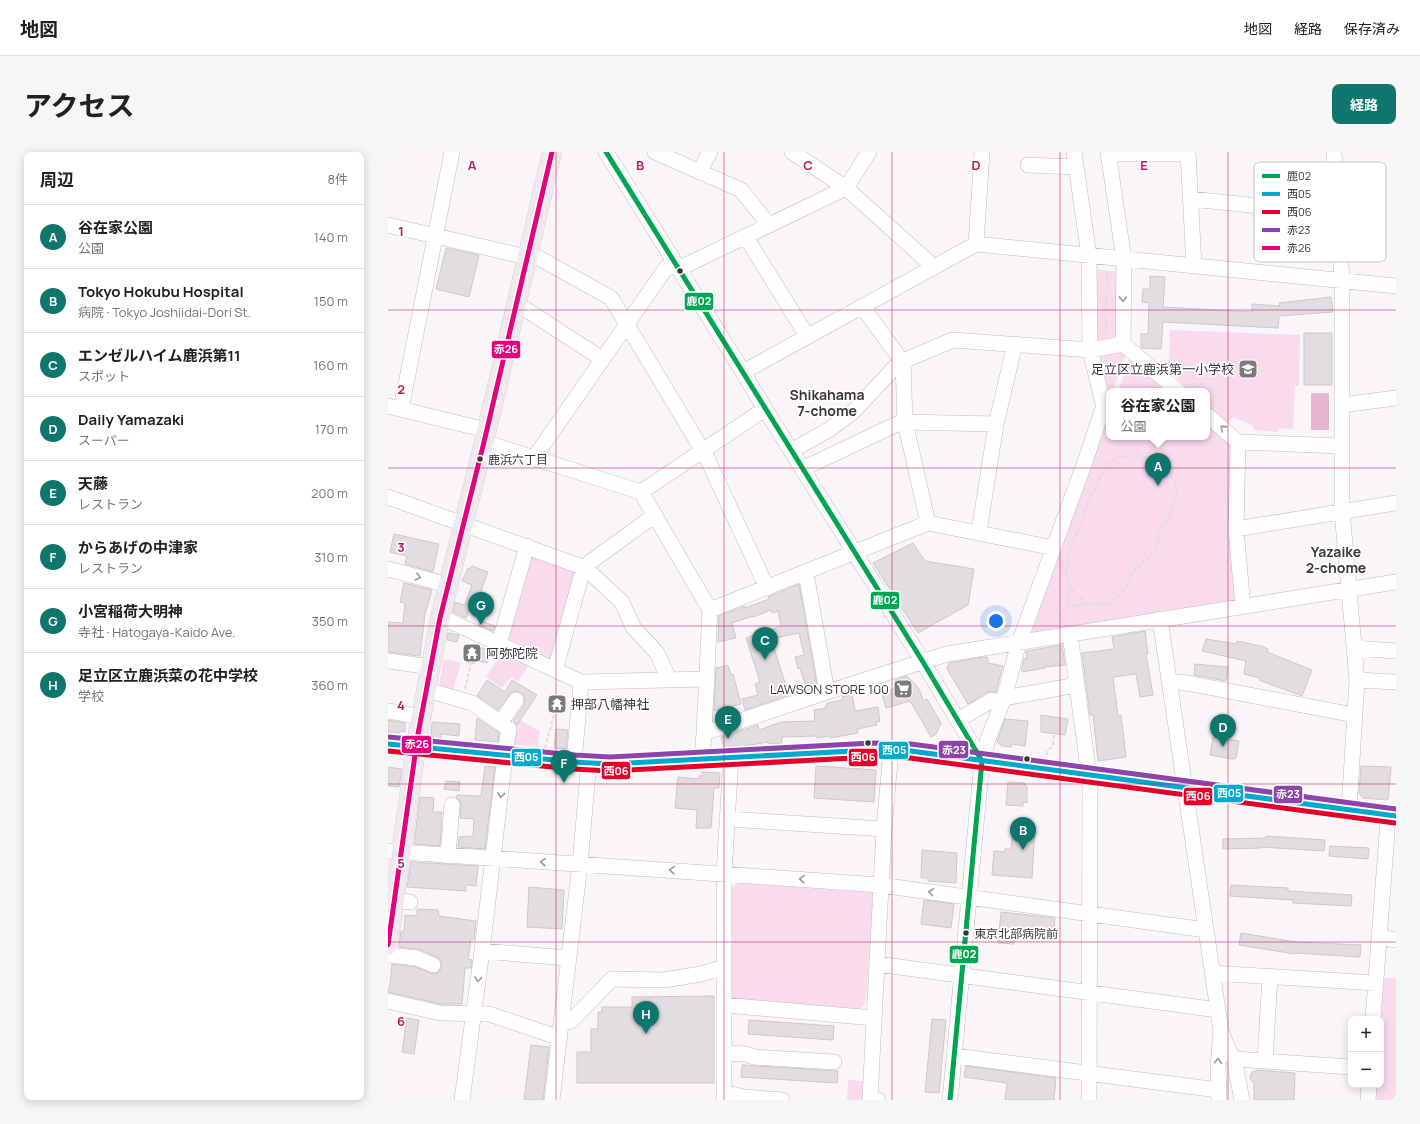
<!DOCTYPE html>
<html lang="ja">
<head>
<meta charset="utf-8">
<style>
  :root { --surface:#fff; --page:#f6f6f6; --text:#202124; --muted:#757577; --line:#e0e0e0; --accent:#0f766e }
  body { margin:0; font-family:Manrope,"Noto Sans JP",sans-serif; background:var(--page); color:var(--text) }
  .controls { position:absolute; right:12px; bottom:12px; display:grid; overflow:hidden; border-radius:8px; box-shadow:0 2px 10px #0003 }
  .controls button { width:36px; height:36px; display:grid; place-items:center; padding:0; border:0; border-bottom:1px solid var(--line); background:var(--surface); color:var(--text); font:20px sans-serif }
  .you { position:absolute; left:608px; top:469px; width:14px; height:14px; margin:-10px; border:3px solid #fff; border-radius:50%; background:#1a73e8; box-shadow:0 0 0 6px #1a73e833 }
  .badge { display:grid; place-items:center; width:26px; height:26px; border-radius:50%; background:var(--accent); color:#fff; font-size:13px; font-weight:700 }
  .pin { position:absolute; translate:-50% -33px; filter:drop-shadow(0 1px 2px #0008) }
  .pin::after { content:''; position:absolute; top:21px; width:14px; height:12px; background:inherit; clip-path:polygon(0 0,100% 0,50% 100%) }
  .popup { position:absolute; left:718px; top:236px; width:104px; height:52px; box-sizing:border-box; display:grid; place-content:center; border-radius:8px; background:var(--surface); filter:drop-shadow(0 1px 3px #0005); font-size:13px; white-space:nowrap; color:var(--muted) }
  .popup b { font-size:15px; color:var(--text) }
  .popup::after { content:''; position:absolute; left:50%; top:100%; margin-left:-8px; border:8px solid transparent; border-top-color:var(--surface) }
  .list { margin:0; padding:0; list-style:none }
  h2 { display:flex; justify-content:space-between; align-items:center; height:52px; margin:0; padding:0 16px; font-size:17px }
  h2 small { font-size:13px; font-weight:400; color:var(--muted) }
  .list li { display:grid; grid-template-columns:26px 1fr auto; gap:12px; align-items:center; box-sizing:border-box; height:64px; padding:0 16px; border-top:1px solid var(--line) }
  .list b { display:block; font-size:15px; white-space:nowrap }
  .list p { margin:0; font-size:13px; white-space:nowrap; color:var(--muted) }
  .list em { font-size:13px; font-style:normal; color:var(--muted) }
  .map { position:relative; flex:none; width:1008px; height:948px; overflow:hidden; border-radius:8px }
  header { display:flex; align-items:center; gap:24px; box-sizing:border-box; height:56px; padding:0 20px; background:var(--surface); border-bottom:1px solid var(--line) }
  header strong { font-size:19px }
  nav { display:flex; gap:22px; margin-inline-start:auto; font-size:14px }
  .intro { display:flex; align-items:center; justify-content:space-between; box-sizing:border-box; height:96px; padding:0 24px }
  h1 { margin:0; font-size:28px }
  .button { padding:10px 18px; border-radius:8px; background:var(--accent); color:#fff; font-size:14px; font-weight:700 }
  main { display:flex; gap:24px; padding:0 24px }
  aside { flex:1; background:var(--surface); border-radius:8px; box-shadow:0 2px 10px #0003 }
  .map>svg:first-child { display:block }
  .green { fill:#f9dbec }
  .water { fill:#e7b7d2 }
  .building { fill:#e1dde0; stroke:#ccc8cb }
  .lines { fill:none; stroke-linecap:round; stroke-linejoin:round }
  .minor-casing { stroke:#bfbbbe; stroke-width:16 }
  .major-casing { stroke:#d6d3d5; stroke-width:20 }
  .path { stroke:#e0dedf; stroke-width:2; stroke-dasharray:4 2; stroke-linecap:butt }
  .minor { stroke:#fefefe; stroke-width:15 }
  .major { stroke:#f1e8ed; stroke-width:19 }
  .bus-1-casing { stroke:#fff; stroke-width:8 }
  .bus-2-casing { stroke:#fff; stroke-width:8 }
  .bus-3-casing { stroke:#fff; stroke-width:8 }
  .bus-4-casing { stroke:#fff; stroke-width:8 }
  .bus-5-casing { stroke:#fff; stroke-width:8 }
  .bus-1 { stroke:#00a651; stroke-width:5 }
  .bus-2 { stroke:#00a9ce; stroke-width:5 }
  .bus-3 { stroke:#e4002b; stroke-width:5 }
  .bus-4 { stroke:#8e44ad; stroke-width:5 }
  .bus-5 { stroke:#e5007d; stroke-width:5 }
  .oneway { stroke:#9c9a9c }
  .grid { fill:none; stroke:#c2185b; stroke-width:1; stroke-opacity:0.55 }
  .bus-dot { fill:#3a3739; stroke:#fff; stroke-width:1.5 }
  .labels { text-anchor:middle; stroke-width:3.5; stroke-linejoin:round; paint-order:stroke }
  .bus-label { font-size:12px; fill:#3a3739; stroke:#fff; text-anchor:start }
  .poi-label { font-size:13px; fill:#3a3739; stroke:#fff; text-anchor:end }
  .neighbourhood-label { font-size:14px; font-weight:bold; fill:#3a3739; stroke:#fff }
  .key { fill:#fff; stroke:#c4c3c4; stroke-width:1 }
  .key-label { font-size:11px; fill:#3a3739 }
  .grid-label { font-size:13px; text-anchor:middle; font-weight:bold; fill:#c2185b; stroke:#fff; stroke-width:3.5; stroke-linejoin:round; paint-order:stroke }
  .line-badge { stroke:#fff; stroke-width:1.5 }
  .badge-label { font-size:11px; text-anchor:middle; font-weight:bold; fill:#fff }
</style>
</head>
<body>
<header>
<strong>地図</strong>
<nav><a>地図</a><a>経路</a><a>保存済み</a></nav>
</header>
<div class="intro"><h1>アクセス</h1><a class="button">経路</a></div>
<main>
<aside>
<h2>周辺<small>8件</small></h2>
<ul class="list">
<li><span class="badge">A</span><div><b>谷在家公園</b><p>公園</p></div><em>140 m</em></li>
<li><span class="badge">B</span><div><b>Tokyo Hokubu Hospital</b><p>病院 · Tokyo Joshiidai-Dori St.</p></div><em>150 m</em></li>
<li><span class="badge">C</span><div><b>エンゼルハイム鹿浜第11</b><p>スポット</p></div><em>160 m</em></li>
<li><span class="badge">D</span><div><b>Daily Yamazaki</b><p>スーパー</p></div><em>170 m</em></li>
<li><span class="badge">E</span><div><b>天藤</b><p>レストラン</p></div><em>200 m</em></li>
<li><span class="badge">F</span><div><b>からあげの中津家</b><p>レストラン</p></div><em>310 m</em></li>
<li><span class="badge">G</span><div><b>小宮稲荷大明神</b><p>寺社 · Hatogaya-Kaido Ave.</p></div><em>350 m</em></li>
<li><span class="badge">H</span><div><b>足立区立鹿浜菜の花中学校</b><p>学校</p></div><em>360 m</em></li>
</ul>
</aside>
<div class="map">
<svg width="1008" height="948" viewBox="0 0 1008 948">
  <rect width="100%" height="100%" fill="#faf5f8"/>
  <path class="green" d="M707 117 730 120V185L709 191Z
    M782 178 912 183 911 234H907L905 277 891 276 890 280 866 278 864 273 844 265 840 272 819 255V239H802L782 219 781 211Z
    M733 197 738 202 725 239H721V249L710 201Z
    M742 206 782 239H730Z
    M721 265V285H819V270L845 291 847 446 845 449 643 482Z
    M144 402 188 418 165 509 118 491Z
    M114 500 142 512 130 529 123 525 114 536 98 525Z
    M56 507 73 511 65 538 53 534 51 532Z
    M132 568 152 579 150 595 125 593 126 575Z
    M349 731 485 741 478 850 472 857 344 847 343 737Z
    M996 826H1008V948H987L988 933H993V868Z
    M460 928 475 929 474 948H459Z"/>
  <path class="water" d="M923 241H941V278H923Z"/>
  <path class="building" d="M58 96 91 103 81 145 48 137Z
    M762 124 777 125 775 155 864 160V152L892 154 891 151 943 145 945 160 891 164 890 176 775 170 773 197 754 196 753 195V182H760L761 151 754 150 755 137H762Z
    M916 181H944V233H916Z
    M6 382 51 392 45 420 17 412 19 404 2 400Z
    M525 391 537 409 586 417 580 453 530 481 485 411Z
    M84 414 100 420 93 439 97 441 96 444 98 445 94 458 77 452 84 433 74 429 80 416 82 417Z
    M16 431 44 438 37 462 32 504 0 500V470L15 471 17 451 12 450Z
    M411 432 429 534 418 536 412 516 410 517 407 505 416 503 411 481 383 487 401 543 357 558 354 547 370 543 367 532 372 530 358 486 393 474 390 459 384 461 383 458 365 465V464L344 471 348 486 330 490 331 464 357 454V456L381 447 380 445Z
    M67 450 82 455 78 466 65 460Z
    M93 469 107 474 105 479 91 473Z
    M757 479 760 502H758L765 543 752 545 748 522 725 525 730 564 733 563 738 605 710 609 705 563H702L694 501 726 497 724 485Z
    M60 481 71 483 69 490 59 488Z
    M818 487 849 492V489L873 494 880 497 879 500 924 518 914 544 871 528 872 526 856 522 858 509 814 499Z
    M83 493 102 498 99 511 87 508 86 512 78 510 79 505H78Z
    M674 493 677 513 657 515V516L634 520V516L636 507 639 506 638 499Z
    M596 505H599V507H600V511L615 514 608 540H599L580 552 559 517 561 511Z
    M807 512 840 515 838 529 806 523Z
    M340 513 343 523 345 522 353 552 326 559 328 516Z
    M519 524 528 533 532 539 535 549 539 547 553 571 548 582 543 585 522 549 498 556 493 540 509 536 507 528Z
    M99 528 117 540 124 528 149 543 129 573 125 569 136 553 137 548 136 544 133 541 129 539 124 540 110 558 89 544Z
    M464 542 467 559 490 555 492 569 488 570 489 573 469 577 470 581 442 586V584L429 586V584L394 585V591L380 592V590L346 596 345 594 336 596 333 585 370 573 371 578 393 570 427 569 426 558 438 556 437 554H439V551L455 548 454 545Z
    M167 543 177 546 173 558 163 555Z
    M653 563 680 567 677 583 653 580Z
    M89 566 111 581 110 590 87 588Z
    M617 567 640 569 637 594 624 592 623 595 614 594 609 590Z
    M0 568 17 571V580L12 579V581L0 580Z
    M44 570 72 572 71 584 53 582V586L45 585 43 582Z
    M168 577 180 578 178 596 176 597 166 596Z
    M825 585 851 589 848 606 844 607 822 603Z
    M97 614 107 615 97 697 70 695 71 685 85 684 86 667 72 666 73 653 72 649 68 645 69 643 93 644Z
    M428 614 488 618 486 650 426 646Z
    M973 614 1003 615 1000 648 975 646 971 641Z
    M0 615 14 617 11 635 0 634Z
    M314 620 332 621 331 636H326L323 676H308L309 658 287 656 290 625 311 627V624H314Z
    M58 629 72 630 71 639 56 637Z
    M620 630 637 631V634H639V651L635 650V654L618 653Z
    M32 645 46 646 45 660H54L52 694 26 692Z
    M625 675H647L644 726 604 723 606 699 617 700V697H623Z
    M878 684 937 688 936 699 873 695V696L835 697V687L878 686Z
    M942 694 981 696 980 707 941 704Z
    M534 698 569 701 568 731 540 729V726H533Z
    M23 710 90 714 88 734 78 733V739L19 735Z
    M843 733 900 736V739L964 743 963 754 905 751V748L842 744Z
    M141 735 176 738 174 777 139 775Z
    M536 748 566 752 563 776 533 772Z
    M29 757 50 758 51 764 88 769 86 788 83 787 80 807 84 808 83 816H77L74 852H53L0 840 2 832 4 812 27 815 46 822 51 820 53 816 54 812 52 808 49 805 30 797 11 795 13 779H16L17 763 29 764Z
    M613 760 667 766 666 777 657 776V780L627 776 626 792 610 791Z
    M853 781 908 790 973 793 972 805 907 801V802L851 793Z
    M326 844V931H189V900H203V877H210V860H214V855H244V845Z
    M19 866 31 868 26 902 14 900Z
    M544 867 558 868 551 941 537 940Z
    M361 868 446 874 445 888 360 882Z
    M143 893 161 895 155 948H136Z
    M354 913 450 919 449 931 353 925Z
    M578 914 668 926 666 948H617L619 931 576 925Z
    M870 918 907 921 906 948H866V931L863 928 862 924 864 920Z"/>
  <g class="lines">
    <g class="minor-casing">
      <path id="minor" d="M218 0 355 220 377 257 535 510 594 609
        M267 0 353 38 381 73
        M404 0 458 36 546 115
        M720 0 736 108 735 192 790 239
        M800 0 806 114
        M946 0 954 128V359L969 528 961 657
        M720 2H800
        M640 13 688 15
        M311 20 322 0
        M803 47 950 62
        M0 73 130 103 149 105 223 146 319 306 379 436
        M358 85 419 184
        M588 92 594 0
        M290 117 458 36 481 0
        M128 151 214 207
        M355 220 588 92 1008 134
        M954 253 1008 246
        M0 254 98 278
        M13 257 64 0
        M819 263 850 290 954 294
        M96 290 253 340 377 257
        M850 290 848 377 855 455
        M403 299 442 277 466 259 507 215 515 209 565 188 702 198 735 192
        M146 306 278 116 286 110
        M414 317 511 271 517 270 608 272
        M253 340 322 458 316 581
        M0 345 197 416 234 450 245 475 269 501 281 527
        M540 371 666 396
        M848 377 1008 351
        M591 380 608 272 627 192
        M0 417 60 433
        M418 421 439 540
        M322 458 540 371 517 270 515 209 510 204 474 154
        M52 466 62 469 193 530 319 527
        M772 467 833 879
        M682 482 698 601 702 636 701 948
        M111 492 139 394
        M966 496 1008 499
        M0 509 43 515
        M167 518 193 425 201 411 267 363
        M969 528 1008 530
        M781 531 792 530 804 532 966 563
        M39 538 84 551 121 577 118 595 94 799 74 948
        M616 546 689 533
        M0 559 34 565
        M570 568 604 548 614 550
        M113 570 128 548
        M0 592 186 610 222 612 484 598 523 599 1008 664
        M314 608 316 581 439 540 559 502 1008 430
        M186 610 193 530
        M339 667 496 677
        M0 699 492 733 818 778
        M60 704 64 653
        M7 749 22 750
        M991 785 1008 788
        M94 799 180 806
        M0 803 29 806 45 813
        M489 812 830 858
        M824 821 988 831
        M0 849 52 861 101 862 172 886
        M336 853 486 866
        M985 867 999 681V662
        M174 871 183 869 224 827 276 828 313 822 336 815
        M336 901 358 902 366 905 446 910
        M567 904 830 938
        M846 907 963 915
        M877 909 882 825
        M336 940 355 945 394 948
        M831 947 830 914 833 879 841 899 846 907 854 948
        M164 948 192 712 200 621V611
        M336 948V722L343 605
        M490 948 482 946 496 677 503 598
        M562 948 594 609 600 587 616 546 631 491 698 307 715 256V251L702 198 701 104 686 0
        M980 948 981 933"/>
    </g>
    <g class="major-casing">
      <path id="major" d="M0 793 30 582 52 466 96 290 164 0"/>
    </g>
    <path class="path" d="M718 183 719 117
      M680 454 679 446 682 436
      M663 473 680 454 719 452 728 447 735 440 745 420 766 400 770 392V382L772 378 783 364 789 339 786 328 781 321 771 312 762 307 750 303 729 306 718 314 703 344 682 399 678 417 679 425 683 436 699 452
      M77 537 83 511
      M157 596 167 559
      M659 603V600L665 593 666 582"/>
    <use href="#minor" class="minor"/>
    <use href="#major" class="major"/>
    <g class="bus-1-casing">
      <path id="bus-1" d="M218 0 535 510 594 609 562 948"/>
    </g>
    <g class="bus-2-casing">
      <path id="bus-2" d="M0 592 186 610 222 612 484 598 523 599 1008 664"/>
    </g>
    <g class="bus-3-casing">
      <path id="bus-3" d="M0 599 185 617 222 619 484 605 522 606 1007 671"/>
    </g>
    <g class="bus-4-casing">
      <path id="bus-4" d="M1 585 187 603 222 605 484 591 523 592 1008 657"/>
    </g>
    <g class="bus-5-casing">
      <path id="bus-5" d="M0 793 30 582 52 466 96 290 164 0"/>
    </g>
    <use href="#bus-1" class="bus-1"/>
    <use href="#bus-2" class="bus-2"/>
    <use href="#bus-3" class="bus-3"/>
    <use href="#bus-4" class="bus-4"/>
    <use href="#bus-5" class="bus-5"/>
  </g>
  <defs><path id="oneway-chevron" d="M-2-3.5L2.5 0L-2 3.5" fill="none" stroke-width="1.6" stroke-linecap="round" stroke-linejoin="round"/></defs>
  <g class="oneway">
    <use href="#oneway-chevron" transform="translate(735 147) rotate(91)"/>
    <use href="#oneway-chevron" transform="translate(835 276) rotate(-140)"/>
    <use href="#oneway-chevron" transform="translate(30 425) rotate(14)"/>
    <use href="#oneway-chevron" transform="translate(113 643) rotate(97)"/>
    <use href="#oneway-chevron" transform="translate(155 710) rotate(-177)"/>
    <use href="#oneway-chevron" transform="translate(284 718) rotate(-176)"/>
    <use href="#oneway-chevron" transform="translate(414 727) rotate(-176)"/>
    <use href="#oneway-chevron" transform="translate(543 740) rotate(-173)"/>
    <use href="#oneway-chevron" transform="translate(90 827) rotate(98)"/>
    <use href="#oneway-chevron" transform="translate(830 909) rotate(-86)"/>
  </g>
  <path class="grid" d="M168 0V948M336 0V948M504 0V948M672 0V948M840 0V948M0 158H1008M0 316H1008M0 474H1008M0 632H1008M0 790H1008"/>
  <defs>
    <g id="school-square" transform="scale(1)"><rect x="-9" y="-9" width="18" height="18" rx="4" fill="#7d7a7c" stroke="#fff"/><path d="M0-5L7-2L0 1L-7-2ZM-4 1L0 2.5L4 1V4Q0 6-4 4Z" fill="#fff"/></g>
    <g id="temple-square" transform="scale(1)"><rect x="-9" y="-9" width="18" height="18" rx="4" fill="#7d7a7c" stroke="#fff"/><path d="M0-6L5-2H3V0L6.5 2.5H4V6H1.5V3h-3V6H-4V2.5H-6.5L-3 0V-2H-5Z" fill="#fff"/></g>
    <g id="supermarket-square" transform="scale(1)"><rect x="-9" y="-9" width="18" height="18" rx="4" fill="#7d7a7c" stroke="#fff"/><path d="M-6-5.5h2.5l.6 2H6L4.5 2H-2.5L-4.4-4H-6ZM-1.5 3.2a1.3 1.3 0 1 0 .1 0ZM3 3.2a1.3 1.3 0 1 0 .1 0Z" fill="#fff"/></g>
  </defs>
  <g fill-rule="evenodd">
    <use href="#school-square" x="860" y="217"/>
    <use href="#temple-square" x="84" y="501"/>
    <use href="#supermarket-square" x="515" y="537"/>
    <use href="#temple-square" x="169" y="552"/>
  </g>
  <g class="bus-dot">
    <circle cx="292" cy="119" r="3.5"/>
    <circle cx="92" cy="307" r="3.5"/>
    <circle cx="480" cy="591" r="3.5"/>
    <circle cx="639" cy="607" r="3.5"/>
    <circle cx="578" cy="781" r="3.5"/>
  </g>
  <g class="labels">
    <g class="bus-label">
      <text x="100" y="312">鹿浜六丁目</text>
      <text x="586" y="786">東京北部病院前</text>
    </g>
    <g class="poi-label">
      <text x="846" y="222">足立区立鹿浜第一小学校</text>
      <text x="98" y="506" text-anchor="start">阿弥陀院</text>
      <text x="501" y="542">LAWSON STORE 100</text>
      <text x="183" y="557" text-anchor="start">押部八幡神社</text>
    </g>
    <g class="neighbourhood-label">
      <text x="439" y="248">Shikahama<tspan x="439" dy="16">7-chome</tspan></text>
      <text x="948" y="405">Yazaike<tspan x="948" dy="16">2-chome</tspan></text>
    </g>
  </g>
  <rect x="866" y="10" width="132" height="100" rx="6" class="key"/>
  <rect x="874" y="22" width="18" height="4" fill="#00a651"/>
  <rect x="874" y="40" width="18" height="4" fill="#00a9ce"/>
  <rect x="874" y="58" width="18" height="4" fill="#e4002b"/>
  <rect x="874" y="76" width="18" height="4" fill="#8e44ad"/>
  <rect x="874" y="94" width="18" height="4" fill="#e5007d"/>
  <g class="key-label">
    <text x="899" y="28">鹿02</text>
    <text x="899" y="46">西05</text>
    <text x="899" y="64">西06</text>
    <text x="899" y="82">赤23</text>
    <text x="899" y="100">赤26</text>
  </g>
  <g class="grid-label">
    <text x="84" y="18">A</text>
    <text x="252" y="18">B</text>
    <text x="420" y="18">C</text>
    <text x="588" y="18">D</text>
    <text x="756" y="18">E</text>
    <text x="13" y="84">1</text>
    <text x="13" y="242">2</text>
    <text x="13" y="400">3</text>
    <text x="13" y="558">4</text>
    <text x="13" y="716">5</text>
    <text x="13" y="874">6</text>
  </g>
  <g class="line-badge">
    <rect x="296" y="140" width="30" height="19" rx="4" fill="#00a651"/>
    <rect x="103" y="188" width="30" height="19" rx="4" fill="#e5007d"/>
    <rect x="482" y="439" width="30" height="19" rx="4" fill="#00a651"/>
    <rect x="13" y="583" width="31" height="19" rx="4" fill="#e5007d"/>
    <rect x="550" y="588" width="31" height="19" rx="4" fill="#8e44ad"/>
    <rect x="490" y="589" width="31" height="19" rx="4" fill="#00a9ce"/>
    <rect x="123" y="596" width="31" height="19" rx="4" fill="#00a9ce"/>
    <rect x="460" y="596" width="30" height="19" rx="4" fill="#e4002b"/>
    <rect x="213" y="609" width="30" height="19" rx="4" fill="#e4002b"/>
    <rect x="825" y="632" width="31" height="19" rx="4" fill="#00a9ce"/>
    <rect x="885" y="633" width="30" height="19" rx="4" fill="#8e44ad"/>
    <rect x="795" y="635" width="30" height="19" rx="4" fill="#e4002b"/>
    <rect x="561" y="793" width="30" height="19" rx="4" fill="#00a651"/>
  </g>
  <g class="badge-label">
    <text x="311" y="153">鹿02</text>
    <text x="118" y="201">赤26</text>
    <text x="497" y="452">鹿02</text>
    <text x="29" y="596">赤26</text>
    <text x="566" y="602">赤23</text>
    <text x="506" y="602">西05</text>
    <text x="138" y="609">西05</text>
    <text x="475" y="609">西06</text>
    <text x="228" y="623">西06</text>
    <text x="841" y="645">西05</text>
    <text x="900" y="646">赤23</text>
    <text x="810" y="648">西06</text>
    <text x="576" y="806">鹿02</text>
  </g>
</svg>
<div class="controls">
<button>+</button>
<button>−</button>
</div>
<div class="you"></div>
<div class="pin badge" style="left:770px;top:334px">A</div>
<div class="popup"><b>谷在家公園</b>公園</div>
<div class="pin badge" style="left:635px;top:698px">B</div>
<div class="pin badge" style="left:377px;top:508px">C</div>
<div class="pin badge" style="left:835px;top:595px">D</div>
<div class="pin badge" style="left:340px;top:587px">E</div>
<div class="pin badge" style="left:176px;top:631px">F</div>
<div class="pin badge" style="left:93px;top:473px">G</div>
<div class="pin badge" style="left:258px;top:882px">H</div>
</div>
</main>
</body>
</html>
